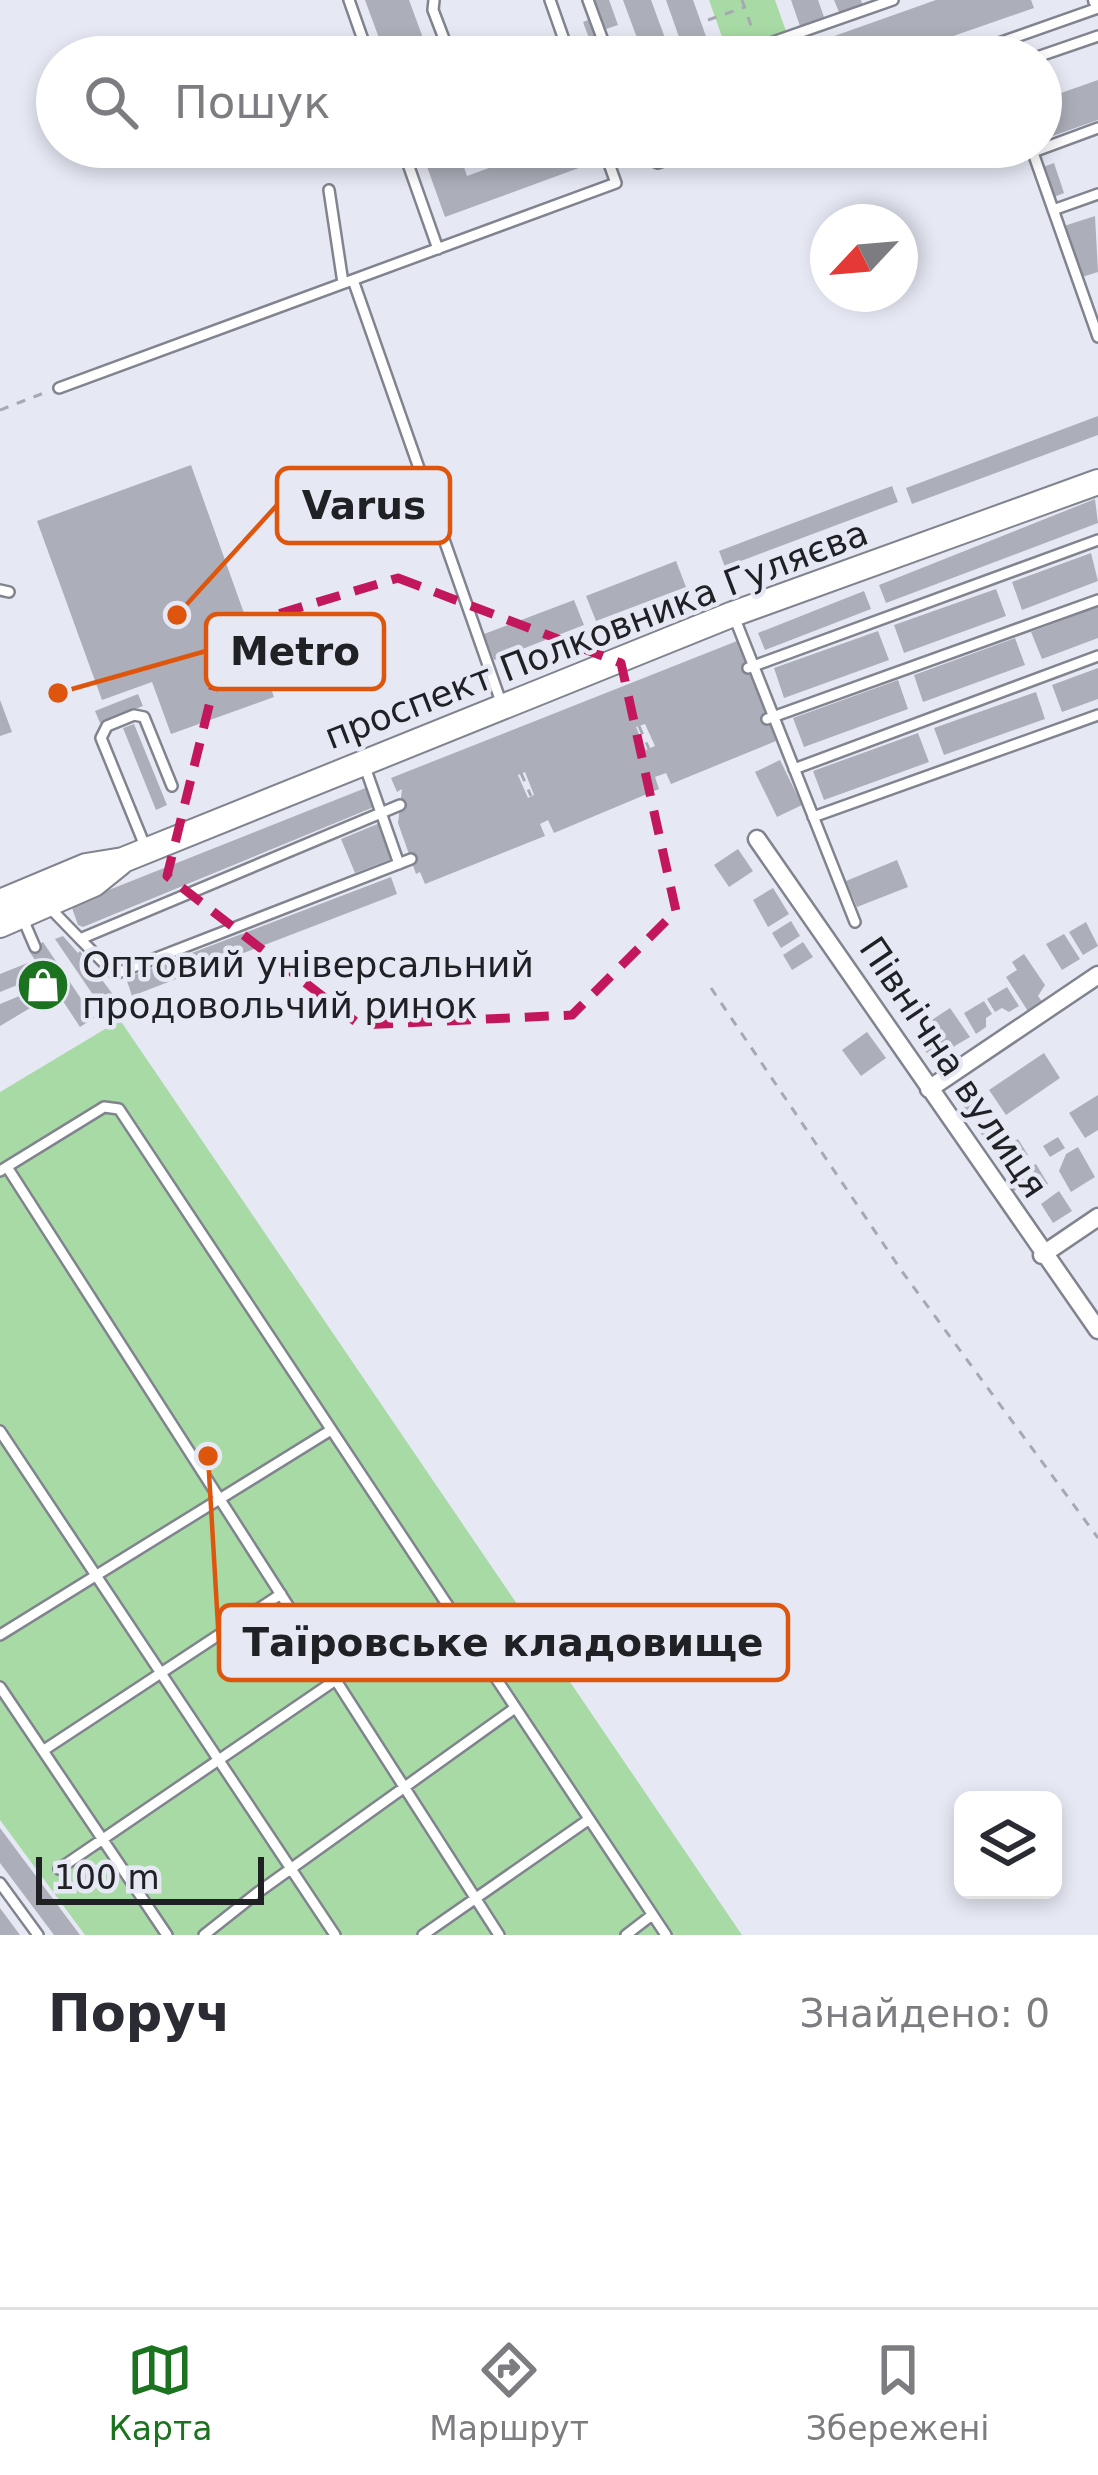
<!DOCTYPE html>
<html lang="uk">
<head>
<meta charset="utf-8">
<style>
  :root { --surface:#fff; --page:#f7f7f7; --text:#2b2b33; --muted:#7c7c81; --line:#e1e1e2; --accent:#1b731f }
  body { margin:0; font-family:"DejaVu Sans",sans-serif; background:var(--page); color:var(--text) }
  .controls { position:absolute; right:36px; bottom:36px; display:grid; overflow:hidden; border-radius:18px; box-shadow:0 6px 18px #0003 }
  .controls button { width:108px; height:108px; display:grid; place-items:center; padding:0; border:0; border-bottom:3px solid var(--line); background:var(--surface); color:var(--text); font:60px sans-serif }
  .compass { position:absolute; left:810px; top:204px; width:108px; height:108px; border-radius:50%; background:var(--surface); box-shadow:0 6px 18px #0003; rotate:244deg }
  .scale { position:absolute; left:36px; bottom:30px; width:228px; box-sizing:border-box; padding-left:12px; border:6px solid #202125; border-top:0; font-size:33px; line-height:42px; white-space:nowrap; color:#202125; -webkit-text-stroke:9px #e6e9f4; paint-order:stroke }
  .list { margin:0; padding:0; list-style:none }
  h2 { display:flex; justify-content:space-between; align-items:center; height:156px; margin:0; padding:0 48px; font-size:51px }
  h2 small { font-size:39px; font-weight:400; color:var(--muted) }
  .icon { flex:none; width:66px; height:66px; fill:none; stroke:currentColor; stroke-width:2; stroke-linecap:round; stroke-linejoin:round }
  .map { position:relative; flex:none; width:1098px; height:1935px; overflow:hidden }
  .search { position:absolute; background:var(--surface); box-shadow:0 6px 18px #0003; left:36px; right:36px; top:36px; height:132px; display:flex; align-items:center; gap:30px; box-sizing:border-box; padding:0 42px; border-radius:66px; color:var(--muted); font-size:45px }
  .sheet { height:372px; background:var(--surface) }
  nav { display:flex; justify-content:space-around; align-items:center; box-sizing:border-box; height:168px; border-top:3px solid var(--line); background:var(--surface); font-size:33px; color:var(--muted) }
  nav a { display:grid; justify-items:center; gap:6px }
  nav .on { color:var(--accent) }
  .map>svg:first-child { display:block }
  .green { fill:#a7daa4 }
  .building { fill:#acafb9; fill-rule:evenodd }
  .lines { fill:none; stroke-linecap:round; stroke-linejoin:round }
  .service-casing { stroke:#81848e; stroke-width:14 }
  .minor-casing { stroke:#81848e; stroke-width:21 }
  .secondary-casing { stroke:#81848e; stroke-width:28 }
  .path { stroke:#a6a9b1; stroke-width:3; stroke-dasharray:9 9; stroke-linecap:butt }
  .service { stroke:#fff; stroke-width:9 }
  .minor { stroke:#fff; stroke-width:16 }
  .secondary { stroke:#fff; stroke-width:24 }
  .marked { fill:none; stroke:#c2185b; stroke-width:9; stroke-dasharray:24 15; stroke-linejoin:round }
  .labels { text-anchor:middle; stroke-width:9; stroke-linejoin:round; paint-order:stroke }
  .street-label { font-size:36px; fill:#202125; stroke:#e6e9f4 }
  .poi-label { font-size:36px; fill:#202125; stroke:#e6e9f4; text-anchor:start }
  .leader { fill:none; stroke:#de560d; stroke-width:4.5 }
  .callout-dot { fill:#de560d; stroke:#e6e9f4; stroke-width:4.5 }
  .callout { fill:#e6e9f4; stroke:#de560d; stroke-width:4.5 }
  .callout-label { font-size:39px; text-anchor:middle; font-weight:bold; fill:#202125 }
</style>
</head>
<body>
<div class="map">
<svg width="1098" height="1935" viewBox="0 0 1098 1935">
  <rect width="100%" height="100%" fill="#e6e9f4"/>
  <path class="green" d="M709 0H775L786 31 727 51Z
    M120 1020 742 1935H85L0 1820V1092Z"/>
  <path class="building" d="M365 0H409L430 57H386Z
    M595 0H609L618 25 606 29Z
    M623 0H651L672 57H644Z
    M666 0H693L713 56 686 57Z
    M791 0H818L824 17 800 26Z
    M834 0H861L862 4 839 12Z
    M936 0H1031L1034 8 893 57H775Z
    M588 20 602 57H596L583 22Z
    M1098 80V120L1041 140V100Z
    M420 147H463L468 159 462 161 467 176 546 147H590L595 162 445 217Z
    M1054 163 1064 193 1054 197 1043 167Z
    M1095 216 1098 272 1082 277 1064 226Z
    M1098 416V435L912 504 906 488Z
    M191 465 274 697 171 734 152 682 102 700 37 521Z
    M892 486 898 502 725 567 719 551Z
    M1095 499 1098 523 886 603 879 585Z
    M1091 553 1098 581 1022 610 1012 582Z
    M676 561 686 587 596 621 586 596Z
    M996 589 1006 616 904 653 894 625Z
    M864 591 871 609 765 650 758 633Z
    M574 600 584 625 494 660 484 634Z
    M1098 607V638L1042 659 1031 632Z
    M878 631 889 660 784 698 774 668Z
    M1015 638 1025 665 923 702 914 675Z
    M737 641 776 741 671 784 666 773 655 777 659 789 554 833 548 820 540 824 545 836 425 884 420 872 416 874 398 823 402 789 397 792 391 778ZM645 724 655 746 646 750 636 727ZM525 772 534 795 528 798 518 775Z
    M1098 668V699L1062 712 1052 685Z
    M898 680 908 709 804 747 793 718Z
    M1036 692 1045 719 944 755 934 728Z
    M138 694 143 706 100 723 95 711Z
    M0 700 12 732 0 736Z
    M134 724 167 805 156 810 123 728Z
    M918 733 929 762 824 800 813 771Z
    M780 760 802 805 777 817 755 772Z
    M368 787 374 807 83 927 78 925 71 905Z
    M380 823 394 858 355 873 341 839Z
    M738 849 753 871 729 887 714 865Z
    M897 860 908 887 857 907 846 881Z
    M391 877 397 894 132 996 126 978Z
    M773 888 789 914 768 927 753 900Z
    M791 921 800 936 781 948 772 933Z
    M1086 922 1098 946 1083 955 1069 932Z
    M1064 934 1080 959 1062 970 1046 944Z
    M63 936 78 953 80 951 118 1001 104 1011 55 939Z
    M43 942 94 1018 80 1027 57 992 0 1026V1004L51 983 45 974 0 992V974L35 960 29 951Z
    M803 942 813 957 792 970 783 955Z
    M1024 954 1045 985 1038 996 1046 1007 1031 1016 1006 977 1017 970 1012 962Z
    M1007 987 1019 1006 1009 1012 1002 1008 995 1012 987 999Z
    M984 1001 992 1014 986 1018V1027L976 1034 964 1013Z
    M950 1008 970 1037 931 1060 920 1043 928 1037 921 1027Z
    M867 1032 886 1058 861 1076 842 1050Z
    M1044 1053 1060 1078 1006 1115 989 1090Z
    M968 1085 981 1103 967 1112 954 1094Z
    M1098 1095V1130L1085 1138 1069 1113Z
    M994 1120 1006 1140 991 1150 979 1130Z
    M1058 1137 1065 1148 1050 1157 1043 1146Z
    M1018 1139 1028 1155 1009 1167 999 1151Z
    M1078 1147 1095 1177 1071 1192 1059 1171 1066 1154Z
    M1036 1164 1048 1184 1030 1195 1023 1185 1010 1194 1004 1184Z
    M1059 1191 1072 1211 1053 1223 1041 1204Z
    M0 1828 80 1935H54L0 1863Z
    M0 1908 20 1935H0Z"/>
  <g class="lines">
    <g class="service-casing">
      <path id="service" d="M349 0 369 57
        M434 0 433 10 451 57
        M550 0 570 57
        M588 0 609 57
        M730 57 893 0
        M959 57 1098 8
        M1037 57 1098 36
        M402 147 438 249
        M643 147 648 159 658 163 704 147
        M1031 147 1098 337
        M1033 152 1098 128
        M329 190 343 283
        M1053 210 1098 194
        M353 280 501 702
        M59 388 616 183 603 147
        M0 590 9 592
        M735 619 855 922
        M748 668 1098 540
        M767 719 1098 600
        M365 767 399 864
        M794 769 1098 656
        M813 817 1098 715
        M145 846 101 738 107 726 134 715 144 717 172 786
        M50 908 80 939 400 805
        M23 919 35 947
        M80 939 115 974 411 859
        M7 1167 499 1935
        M0 1171 104 1107 119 1109 666 1935
        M0 1431 335 1935
        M0 1635 331 1430
        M0 1687 167 1935
        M44 1750 281 1594
        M59 1869 447 1604
        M0 1883 38 1935
        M204 1935 257 1893 515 1708
        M423 1935 588 1820
        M626 1935 652 1915"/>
    </g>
    <g class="minor-casing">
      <path id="minor" d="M1097 0 1098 1
        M757 839 1098 1330
        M929 1089 1098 975
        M1042 1255 1098 1217"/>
    </g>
    <g class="secondary-casing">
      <path id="secondary" d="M0 902 86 866 123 860 733 614 1098 482
        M0 925 94 884 120 863"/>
    </g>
    <path class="path" d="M742 0 754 34
      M708 20 745 7
      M0 410 49 391
      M639 726 649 749
      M521 773 531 796
      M711 988 901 1270 1098 1538"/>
    <use href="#service" class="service"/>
    <use href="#minor" class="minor"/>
    <use href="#secondary" class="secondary"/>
  </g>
  <path class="marked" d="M398 578 621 663 676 911 572 1015 360 1025 167 876 228 629Z"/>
  <defs>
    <g id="shop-disc" transform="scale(2.7)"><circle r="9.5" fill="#1b731f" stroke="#e6e9f4"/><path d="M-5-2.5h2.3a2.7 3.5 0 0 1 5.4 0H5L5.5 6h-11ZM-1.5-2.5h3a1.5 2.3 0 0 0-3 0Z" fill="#fff"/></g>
  </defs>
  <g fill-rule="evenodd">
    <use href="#shop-disc" x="43" y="985"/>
  </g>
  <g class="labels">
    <g class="street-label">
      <text transform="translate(596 634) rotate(-21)" y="13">проспект Полковника Гуляєва</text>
      <text transform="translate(954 1067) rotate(56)" y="13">Північна вулиця</text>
    </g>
    <g class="poi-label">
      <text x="82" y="977">Оптовий універсальний<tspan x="82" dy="41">продовольчий ринок</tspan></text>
    </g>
  </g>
  <path class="leader" d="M177 615L277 505M58 693L206 651M208 1456L219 1643"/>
  <g class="callout-dot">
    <circle cx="177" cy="615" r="12"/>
    <circle cx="58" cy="693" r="12"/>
    <circle cx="208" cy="1456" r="12"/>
  </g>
  <g class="callout">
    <rect x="277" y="468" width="173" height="75" rx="12"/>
    <rect x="206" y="614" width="178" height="75" rx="12"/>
    <rect x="219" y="1605" width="569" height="75" rx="12"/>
  </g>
  <g class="callout-label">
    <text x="364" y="519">Varus</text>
    <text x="295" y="665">Metro</text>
    <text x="503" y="1656">Таїровське кладовище</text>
  </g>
</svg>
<div class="controls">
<button><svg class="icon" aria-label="layers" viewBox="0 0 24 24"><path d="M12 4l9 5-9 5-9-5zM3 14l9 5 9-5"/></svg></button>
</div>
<svg class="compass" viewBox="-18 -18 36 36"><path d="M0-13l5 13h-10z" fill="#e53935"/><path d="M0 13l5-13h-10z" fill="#7c7c81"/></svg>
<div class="scale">100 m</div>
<div class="search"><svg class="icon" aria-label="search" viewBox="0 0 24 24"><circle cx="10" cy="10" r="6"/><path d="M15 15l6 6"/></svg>Пошук</div>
</div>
<section class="sheet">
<h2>Поруч<small>Знайдено: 0</small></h2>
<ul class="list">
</ul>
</section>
<nav>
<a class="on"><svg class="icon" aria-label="map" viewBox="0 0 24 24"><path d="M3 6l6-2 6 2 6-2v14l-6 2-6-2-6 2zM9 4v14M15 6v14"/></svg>Карта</a>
<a><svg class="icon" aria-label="directions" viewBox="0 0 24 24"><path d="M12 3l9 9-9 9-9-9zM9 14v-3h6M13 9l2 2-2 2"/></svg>Маршрут</a>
<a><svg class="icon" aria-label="saved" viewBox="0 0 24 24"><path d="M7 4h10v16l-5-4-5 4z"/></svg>Збережені</a>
</nav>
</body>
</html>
